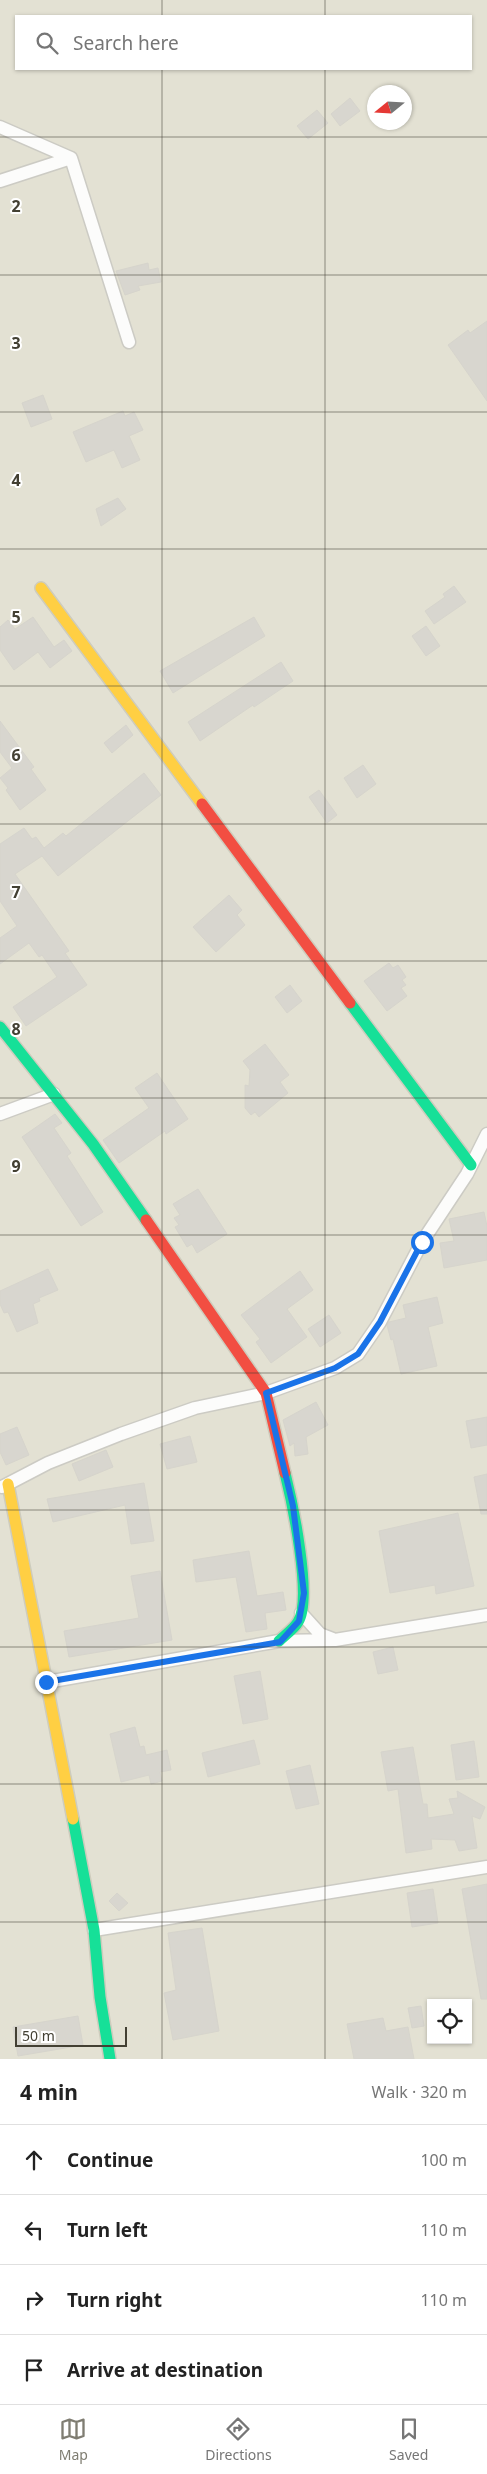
<!DOCTYPE html>
<html lang="en">
<head>
<meta charset="utf-8">
<style>
  :root { --surface:#fff; --page:#f6f6f6; --text:#222; --muted:#767676; --line:#e0e0e0; --accent:#7f7d72 }
  body { margin:0; font-family:"Noto Sans",sans-serif; background:var(--page); color:var(--text) }
  .controls { position:absolute; right:15px; bottom:15px; display:grid; overflow:hidden; border-radius:0px; box-shadow:0 1px 4px #0004 }
  .controls button { width:45px; height:45px; display:grid; place-items:center; padding:0; border:0; border-bottom:1px solid var(--line); background:var(--surface); color:var(--text); font:25px sans-serif }
  .compass { position:absolute; left:367px; top:85px; width:45px; height:45px; border-radius:50%; background:var(--surface); box-shadow:0 1px 4px #0004; rotate:252deg }
  .scale { position:absolute; left:15px; bottom:12px; width:112px; box-sizing:border-box; padding-left:5px; border:2px solid #434033; border-top:0; font-size:14px; line-height:18px; white-space:nowrap; color:#434033; -webkit-text-stroke:4px #fff; paint-order:stroke }
  .stop { position:absolute; width:15px; height:15px; margin:-11px; border:4px solid #1a73e8; border-radius:50%; background:#fff }
  .stop.end { background:#1a73e8; border-color:#fff; box-shadow:0 1px 5px #0008 }
  .list { margin:0; padding:0; list-style:none }
  h2 { display:flex; justify-content:space-between; align-items:center; height:65px; margin:0; padding:0 20px; font-size:21px }
  h2 small { font-size:16px; font-weight:400; color:var(--muted) }
  .list li { display:grid; grid-template-columns:32px 1fr auto; gap:15px; align-items:center; box-sizing:border-box; height:70px; padding:0 20px; border-top:1px solid var(--line) }
  .list b { display:block; font-size:19px; white-space:nowrap }
  .list em { font-size:16px; font-style:normal; color:var(--muted) }
  .icon { flex:none; width:28px; height:28px; fill:none; stroke:currentColor; stroke-width:2; stroke-linecap:round; stroke-linejoin:round }
  .map { position:relative; flex:none; width:487px; height:2059px; overflow:hidden }
  .search { position:absolute; background:var(--surface); box-shadow:0 1px 4px #0004; left:15px; right:15px; top:15px; height:55px; display:flex; align-items:center; gap:12px; box-sizing:border-box; padding:0 18px; border-radius:0px; color:var(--muted); font-size:19px }
  .sheet { height:345px; background:var(--surface) }
  nav { display:flex; justify-content:space-around; align-items:center; box-sizing:border-box; height:70px; border-top:1px solid var(--line); background:var(--surface); font-size:14px; color:var(--muted) }
  nav a { display:grid; justify-items:center; gap:2px }
  nav .on { color:var(--accent) }
  .map>svg:first-child { display:block }
  .residential { fill:#e3e1d3; fill-rule:evenodd }
  .building { fill:#d8d6cf; stroke:#d6d4cc }
  .lines { fill:none; stroke-linecap:round; stroke-linejoin:round }
  .street-casing { stroke:#cccbc4; stroke-width:15 }
  .fast-casing { stroke:#ceccbd; stroke-width:14 }
  .slow-casing { stroke:#ceccbd; stroke-width:14 }
  .jam-casing { stroke:#ceccbd; stroke-width:14 }
  .street { stroke:#fcfcfb; stroke-width:12 }
  .fast { stroke:#16e098; stroke-width:11 }
  .slow { stroke:#ffcf43; stroke-width:11 }
  .jam { stroke:#f24e42; stroke-width:11 }
  .route { stroke:#1a73e8; stroke-width:6 }
  .grid { fill:none; stroke:#434033; stroke-width:1; stroke-opacity:0.55 }
  .grid-label { font-size:16px; text-anchor:middle; font-weight:bold; fill:#434033; stroke:#fff; stroke-width:4; stroke-linejoin:round; paint-order:stroke }
</style>
</head>
<body>
<div class="map">
<svg width="487" height="2059" viewBox="0 0 487 2059">
  <rect width="100%" height="100%" fill="#eeede6"/>
  <path class="residential" d="M0 0H487V2059H0ZM16 16H471V69H16ZM374 92H404V122H374ZM431 2003H468V2040H431Z"/>
  <path class="building" d="M350 98 360 111 340 126 331 114Z
    M317 110 328 123 308 139 297 126Z
    M148 263 149 270 158 268 161 282 138 286 140 290 125 295 116 271Z
    M487 321V401L448 345 468 330 470 333Z
    M43 395 52 419 31 427 22 403Z
    M123 411 125 416 134 412 143 430 129 436 140 460 122 468 114 450 86 462 73 432Z
    M118 498 126 509 101 526 96 509Z
    M454 586 466 602 434 624 425 611 445 597 443 594Z
    M33 617 54 647 64 640 72 651 50 668 38 652 14 670 0 650V627L8 620 15 629Z
    M254 617 265 636 173 693 160 671Z
    M426 626 440 646 426 656 412 636Z
    M281 662 293 681 254 707 253 705 200 741 188 722Z
    M0 721 34 767 31 769 46 790 20 810 6 790 8 788 0 778 12 768 0 752Z
    M126 725 133 735 112 753 104 743Z
    M363 765 376 784 357 798 344 778Z
    M144 773 161 795 58 876 42 856 15 874 69 951 65 953 87 985 26 1026 13 1007 57 977 42 955 39 957 29 943 0 964V938L17 926 0 901V844L24 828 32 839 36 837 44 848 63 833 66 836Z
    M319 790 337 815 327 823 309 797Z
    M229 895 242 910 237 915 245 925 216 952 193 927Z
    M389 963 393 968 398 965 406 977 402 980 406 985 401 988 407 996 387 1011 364 981Z
    M290 985 302 1001 287 1013 275 997Z
    M265 1044 289 1075 280 1082 288 1093 259 1117 255 1112 251 1115 245 1108V1085L249 1086 250 1070 243 1061Z
    M157 1073 188 1119 166 1134 165 1131 119 1163 103 1140 149 1108 135 1088Z
    M55 1114 62 1123 54 1128 71 1153 67 1156 103 1212 81 1226 22 1137Z
    M198 1189 227 1234 197 1253 192 1244 187 1247 175 1227 179 1225 174 1218 180 1215 173 1204Z
    M484 1212 487 1226V1260L444 1268 440 1243 454 1241 449 1219Z
    M48 1269 58 1290 39 1298 40 1301 33 1304 38 1323 17 1332 8 1312 4 1313 0 1304V1291Z
    M300 1271 313 1290 287 1309 307 1337 271 1363 256 1342 260 1339 241 1315Z
    M437 1297 443 1323 428 1327 437 1366 401 1374 393 1339 391 1340 387 1325 389 1322 406 1318 403 1305Z
    M329 1315 341 1333 320 1347 308 1329Z
    M316 1402 328 1425 306 1437 308 1454 295 1456 294 1443 290 1446 283 1420Z
    M487 1417V1445L471 1448 466 1421Z
    M17 1427 29 1455 6 1465 0 1452V1434Z
    M190 1436 197 1462 167 1469 160 1444Z
    M106 1450 113 1467 79 1481 72 1464Z
    M487 1474V1514H481L474 1477Z
    M144 1483 154 1541 131 1544 125 1505 53 1522 47 1499Z
    M458 1513 474 1586 436 1594 435 1585 390 1593 379 1531Z
    M249 1551 257 1596 283 1592 286 1610 265 1613 267 1629 246 1632 236 1577 196 1582 193 1560Z
    M160 1571 172 1640 69 1657 64 1631 139 1618 131 1576Z
    M393 1647 398 1670 378 1674 373 1652Z
    M260 1671 268 1719 243 1724 234 1676Z
    M135 1727 140 1747 144 1746 146 1755 167 1750 171 1770 160 1772 162 1781 151 1784 149 1775 121 1782 110 1734Z
    M254 1740 260 1764 208 1777 202 1753Z
    M474 1741 479 1777 456 1780 451 1745Z
    M413 1747 423 1804H427L428 1818 454 1814 449 1799 458 1798 457 1791 485 1807 480 1819 472 1816 477 1848 459 1851 455 1840 431 1839 432 1849 406 1853 398 1789 388 1791 381 1752Z
    M310 1765 319 1804 296 1809 286 1771Z
    M487 1884V1999H481L462 1889Z
    M433 1889 438 1923 412 1927 407 1893Z
    M117 1893 128 1903 119 1911 109 1901Z
    M202 1928 219 2031 173 2040 164 1993 176 1990 168 1933Z
    M421 2006 424 2026 412 2028 408 2008Z
    M78 2016 83 2045 18 2056 13 2027Z
    M383 2018 386 2031 408 2027 414 2059H354L347 2024Z"/>
  <g class="lines">
    <g class="street-casing">
      <path id="street" d="M0 127 71 158 129 342
        M0 181 71 158
        M0 1114 54 1094
        M2 1487 48 1463 121 1434 195 1408 266 1393 335 1368 358 1354 380 1322 422 1242 467 1174 487 1134
        M301 1613 320 1634 333 1639
        M47 1682 279 1641 335 1640 487 1615
        M94 1930 487 1867"/>
    </g>
    <g class="fast-casing">
      <path id="fast" d="M350 1003 471 1165
        M0 1027 93 1144 146 1220
        M279 1641C285 1635 294 1629 298 1622 313 1599 292 1501 285 1473
        M73 1819 94 1930 100 1997 110 2059"/>
    </g>
    <g class="slow-casing">
      <path id="slow" d="M41 588 202 804
        M8 1484 73 1819"/>
    </g>
    <g class="jam-casing">
      <path id="jam" d="M202 804 350 1003
        M146 1220 266 1393 285 1473"/>
    </g>
    <use href="#street" class="street"/>
    <use href="#fast" class="fast"/>
    <use href="#slow" class="slow"/>
    <use href="#jam" class="jam"/>
  </g>
  <g class="lines">
    <path class="route" d="M46 1682 280 1642 299 1621 304 1593 293 1506 266 1393 335 1368 358 1354 380 1322 422 1242"/>
  </g>
  <path class="grid" d="M162 0V16M325 0V16M162 69V2059M325 69V2059M0 137H487M0 275H487M0 412H487M0 549H487M0 686H487M0 824H487M0 961H487M0 1098H487M0 1235H487M0 1373H487M0 1510H487M0 1647H487M0 1784H487M0 1922H487"/>
  <g class="grid-label">
    <text x="16" y="212">2</text>
    <text x="16" y="349">3</text>
    <text x="16" y="486">4</text>
    <text x="16" y="623">5</text>
    <text x="16" y="761">6</text>
    <text x="16" y="898">7</text>
    <text x="16" y="1035">8</text>
    <text x="16" y="1172">9</text>
  </g>
</svg>
<div class="controls">
<button><svg class="icon" aria-label="locate" viewBox="0 0 24 24"><circle cx="12" cy="12" r="6"/><path d="M12 2v4M12 18v4M2 12h4M18 12h4"/></svg></button>
</div>
<svg class="compass" viewBox="-18 -18 36 36"><path d="M0-13l5 13h-10z" fill="#e53935"/><path d="M0 13l5-13h-10z" fill="#767676"/></svg>
<div class="scale">50 m</div>
<div class="stop" style="left:422px;top:1242px"></div>
<div class="stop end" style="left:46px;top:1682px"></div>
<div class="search"><svg class="icon" aria-label="search" viewBox="0 0 24 24"><circle cx="10" cy="10" r="6"/><path d="M15 15l6 6"/></svg>Search here</div>
</div>
<section class="sheet">
<h2>4 min<small>Walk · 320 m</small></h2>
<ul class="list">
<li><svg class="icon" aria-label="ahead" viewBox="0 0 24 24"><path d="M12 20V5M6 11l6-6 6 6"/></svg><div><b>Continue</b></div><em>100 m</em></li>
<li><svg class="icon" aria-label="left" viewBox="0 0 24 24"><path d="M17 20v-9H6M10 6l-5 5 5 5"/></svg><div><b>Turn left</b></div><em>110 m</em></li>
<li><svg class="icon" aria-label="right" viewBox="0 0 24 24"><path d="M7 20v-9h11M14 6l5 5-5 5"/></svg><div><b>Turn right</b></div><em>110 m</em></li>
<li><svg class="icon" aria-label="arrive" viewBox="0 0 24 24"><path d="M6 21V4h12l-3 4 3 4H6"/></svg><div><b>Arrive at destination</b></div></li>
</ul>
</section>
<nav>
<a class="on"><svg class="icon" aria-label="map" viewBox="0 0 24 24"><path d="M3 6l6-2 6 2 6-2v14l-6 2-6-2-6 2zM9 4v14M15 6v14"/></svg>Map</a>
<a><svg class="icon" aria-label="directions" viewBox="0 0 24 24"><path d="M12 3l9 9-9 9-9-9zM9 14v-3h6M13 9l2 2-2 2"/></svg>Directions</a>
<a><svg class="icon" aria-label="saved" viewBox="0 0 24 24"><path d="M7 4h10v16l-5-4-5 4z"/></svg>Saved</a>
</nav>
</body>
</html>
